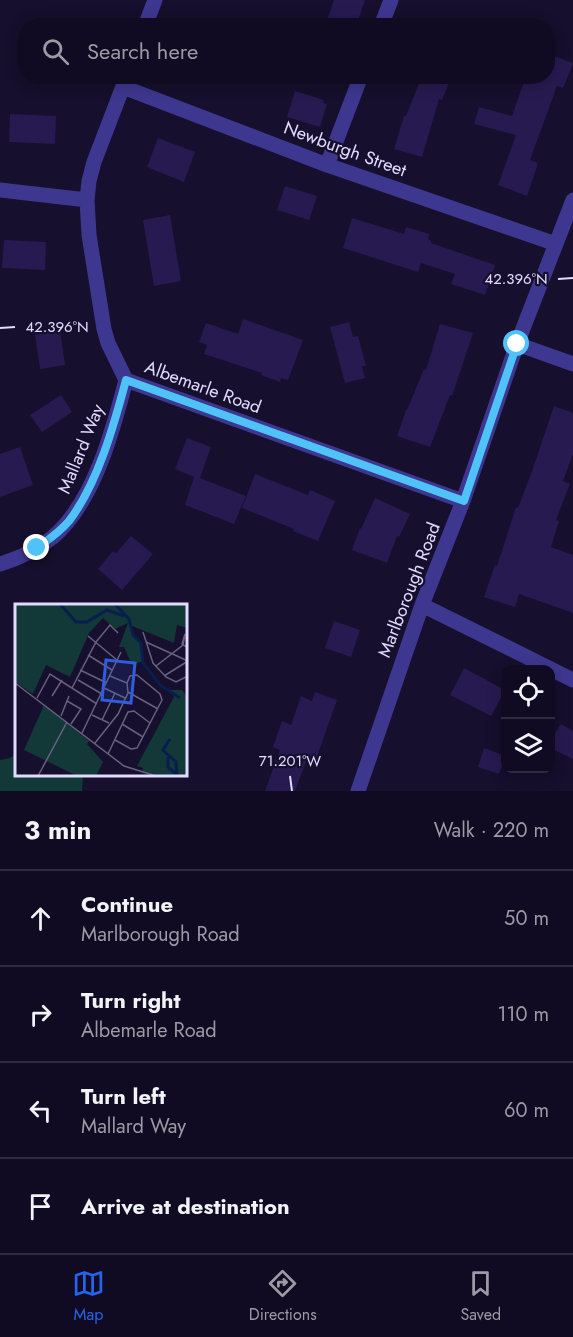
<!DOCTYPE html>
<html lang="en">
<head>
<meta charset="utf-8">
<style>
  :root { --surface:#100b22; --page:#19142a; --text:#f1f3f6; --muted:#9c9ba5; --line:#302b40; --accent:#2563eb }
  body { margin:0; font-family:Jost,sans-serif; background:var(--page); color:var(--text) }
  .controls { position:absolute; right:18px; bottom:18px; display:grid; overflow:hidden; border-radius:12px; box-shadow:0 3px 15px #0003 }
  .controls button { width:54px; height:54px; display:grid; place-items:center; padding:0; border:0; border-bottom:2px solid var(--line); background:var(--surface); color:var(--text); font:30px sans-serif }
  .stop { position:absolute; width:18px; height:18px; margin:-14px; border:4px solid #4fc3f7; border-radius:50%; background:#fff }
  .stop.end { background:#4fc3f7; border-color:#fff; box-shadow:0 2px 6px #0008 }
  .list { margin:0; padding:0; list-style:none }
  h2 { display:flex; justify-content:space-between; align-items:center; height:78px; margin:0; padding:0 24px; font-size:26px }
  h2 small { font-size:20px; font-weight:400; color:var(--muted) }
  .list li { display:grid; grid-template-columns:39px 1fr auto; gap:18px; align-items:center; box-sizing:border-box; height:96px; padding:0 24px; border-top:2px solid var(--line) }
  .list b { display:block; font-size:22px; white-space:nowrap }
  .list p { margin:0; font-size:20px; white-space:nowrap; color:var(--muted) }
  .list em { font-size:20px; font-style:normal; color:var(--muted) }
  .icon { flex:none; width:33px; height:33px; fill:none; stroke:currentColor; stroke-width:2; stroke-linecap:round; stroke-linejoin:round }
  .map { position:relative; flex:none; width:573px; height:791px; overflow:hidden }
  .search { position:absolute; background:var(--surface); box-shadow:0 3px 15px #0003; left:18px; right:18px; top:18px; height:66px; display:flex; align-items:center; gap:15px; box-sizing:border-box; padding:0 21px; border-radius:24px; color:var(--muted); font-size:22px }
  .sheet { height:462px; background:var(--surface) }
  nav { display:flex; justify-content:space-around; align-items:center; box-sizing:border-box; height:84px; border-top:2px solid var(--line); background:var(--surface); font-size:16px; color:var(--muted) }
  nav a { display:grid; justify-items:center; gap:3px }
  nav .on { color:var(--accent) }
  .map>svg:first-child { display:block }
  .green { fill:#123838 }
  .building { fill:#271a50 }
  .lines { fill:none; stroke-linecap:round; stroke-linejoin:round }
  .street { stroke:#3e378f; stroke-width:15 }
  .route { stroke:#4fc3f7; stroke-width:8 }
  .ticks { fill:none; stroke:#e1dcff; stroke-width:2 }
  .labels { text-anchor:middle; stroke-width:4.5; stroke-linejoin:round; paint-order:stroke }
  .street-label { font-size:18px; fill:#e1dcff; stroke:#160f2d }
  .inset-river { fill:none; stroke:#071e4f; stroke-width:3 }
  .inset-road { fill:none; stroke:#676181; stroke-width:1.5 }
  .view { fill:#315cdc; fill-opacity:0.15; stroke:#315cdc; stroke-width:3 }
  .inset-edge { fill:none; stroke:#e1dcff; stroke-width:3 }
  .ticks-label { font-size:15px; text-anchor:middle; fill:#e1dcff; stroke:#160f2d; stroke-width:4.5; stroke-linejoin:round; paint-order:stroke }
</style>
</head>
<body>
<div class="map">
<svg width="573" height="791" viewBox="0 0 573 791">
  <rect width="100%" height="100%" fill="#160f2d"/>
  <path class="green" d="M16 754V774L82 775 83 777 82 791H0V760L10 758Z"/>
  <path class="building" d="M334 0H365L356 26H325Z
    M548 54 573 63 563 88 557 86 530 160 538 163 527 196 498 185 516 135 474 124 479 107 512 116 526 76H548Z
    M422 76H452L442 100 439 99 422 157 394 149 404 116H406Z
    M295 91 324 100 323 103 327 104 320 127 287 117Z
    M10 114 56 116 55 144 9 142Z
    M158 138 195 152 184 182 147 167Z
    M285 186 317 196 309 220 277 210Z
    M170 215 181 281 154 286 143 220Z
    M352 218 404 234 406 227 429 234 428 239 431 241V243L495 265 485 295 451 284 455 274 421 263 418 272 343 248Z
    M4 240 46 242 45 270 2 268Z
    M243 319 303 340 288 380 281 378 280 382 261 375 262 373 204 354 207 345 199 342 206 323 238 334Z
    M349 322 353 337 358 336 366 366H362L365 378 345 383 330 327Z
    M440 324 473 333 452 396 450 395 430 447 397 436 406 410H407L424 369 426 370Z
    M60 330 65 365 40 369 35 334Z
    M61 395 72 412 42 432 30 415Z
    M554 406 573 413V454L563 481 570 484 556 520 559 521 551 547 573 555V613L519 594 515 607 484 597 495 565 497 566 516 507 518 508 532 471Z
    M187 438 211 447 200 478 246 496 234 524 185 505 194 477 175 469Z
    M20 447 33 485 0 497V454Z
    M255 474 308 495 310 490 335 501 318 541 293 531 294 529 242 508Z
    M375 498 410 514 399 537 397 536 387 563 352 550 360 528 361 529Z
    M131 536 153 554 122 590 98 569 113 551 116 553Z
    M334 621 360 630 351 657 325 648Z
    M464 668 505 690 491 716 450 695Z
    M315 692 337 700 315 762 307 759 295 791H265L280 750 273 747 282 721 291 725 301 696 312 701Z
    M561 724 573 731V759L550 748V741Z
    M484 748 505 756 499 774 478 767Z"/>
  <g class="lines">
    <path class="street" d="M145 26 155 0
      M381 26 391 0
      M127 76 94 162 89 181 87 200 89 235 104 329 108 343 126 380 463 501
      M123 87 327 165 556 244
      M327 165 361 76
      M0 190 87 200
      M517 344 573 364
      M0 564C20 558 37 550 53 537 94 502 113 430 126 380
      M422 605 573 680
      M358 791 422 605 463 501 517 344 573 200"/>
  </g>
  <g class="lines">
    <path class="route" d="M37 548C48 540 60 532 69 521 98 483 114 425 126 380L464 501 517 344"/>
  </g>
  <path class="ticks" d="M558 279 573 278M0 328 15 327M290 776 292 791"/>
  <g class="labels">
    <g class="street-label">
      <text transform="translate(345 149) rotate(20)" y="6">Newburgh Street</text>
      <text transform="translate(203 387) rotate(20)" y="6">Albemarle Road</text>
      <text transform="translate(81 449) rotate(-68)" y="6">Mallard Way</text>
      <text transform="translate(409 590) rotate(-69)" y="6">Marlborough Road</text>
    </g>
  </g>
  <g transform="translate(15 604)">
    <rect width="172" height="172" fill="#160f2d"/>
    <path d="M0 0H172V24L162 21 159 39 117 22 119 32 126 40 128 57 117 61 109 43H104L113 19 100 25 88 14 74 29 55 73 31 61 18 90 0 78ZM155 86H167L172 92V172H145L127 168 128 164 122 162 159 93ZM29 101 74 137 72 140 88 158 81 172H62L9 146Z" fill="#123838"/>
    <path class="inset-river" d="M45 0 61 18H72L92 6 109 12M100 0 114 15 118 31 126 39 128 59 145 81 165 94M155 135 148 146 161 158 162 172M153 153V163L162 171"/>
    <path class="inset-road" d="M128 28 138 59 151 73 161 78 173 72M73 32 102 56M131 38 173 57M73 51 97 66M141 62 168 41 170 30 167 40 168 41 173 43M65 66 92 79M149 72 173 57M63 76 87 90M0 79 109 162 141 172M57 84 81 38 95 21 103 29M89 84 110 94M113 88 143 105M37 92 47 76M22 94 35 70 82 100M52 97 66 105 56 120M77 111 94 119M46 112 54 92M87 116 100 89M107 120 128 133M67 129 106 48M100 136 116 145 122 144 147 96 145 90 122 71 115 72 112 79M80 139 103 110 113 89 112 79 95 72M93 150 113 108 119 107 135 119M23 172 52 118"/>
    <path class="view" d="M91 56 120 59 116 99 87 96Z"/>
    <rect width="172" height="172" class="inset-edge"/>
  </g>
  <g class="ticks-label">
    <text x="516" y="284">42.396°N</text>
    <text x="57" y="332">42.396°N</text>
    <text x="290" y="766">71.201°W</text>
  </g>
</svg>
<div class="controls">
<button><svg class="icon" aria-label="locate" viewBox="0 0 24 24"><circle cx="12" cy="12" r="6"/><path d="M12 2v4M12 18v4M2 12h4M18 12h4"/></svg></button>
<button><svg class="icon" aria-label="layers" viewBox="0 0 24 24"><path d="M12 4l9 5-9 5-9-5zM3 14l9 5 9-5"/></svg></button>
</div>
<div class="stop" style="left:517px;top:344px"></div>
<div class="stop end" style="left:37px;top:548px"></div>
<div class="search"><svg class="icon" aria-label="search" viewBox="0 0 24 24"><circle cx="10" cy="10" r="6"/><path d="M15 15l6 6"/></svg>Search here</div>
</div>
<section class="sheet">
<h2>3 min<small>Walk · 220 m</small></h2>
<ul class="list">
<li><svg class="icon" aria-label="ahead" viewBox="0 0 24 24"><path d="M12 20V5M6 11l6-6 6 6"/></svg><div><b>Continue</b><p>Marlborough Road</p></div><em>50 m</em></li>
<li><svg class="icon" aria-label="right" viewBox="0 0 24 24"><path d="M7 20v-9h11M14 6l5 5-5 5"/></svg><div><b>Turn right</b><p>Albemarle Road</p></div><em>110 m</em></li>
<li><svg class="icon" aria-label="left" viewBox="0 0 24 24"><path d="M17 20v-9H6M10 6l-5 5 5 5"/></svg><div><b>Turn left</b><p>Mallard Way</p></div><em>60 m</em></li>
<li><svg class="icon" aria-label="arrive" viewBox="0 0 24 24"><path d="M6 21V4h12l-3 4 3 4H6"/></svg><div><b>Arrive at destination</b></div></li>
</ul>
</section>
<nav>
<a class="on"><svg class="icon" aria-label="map" viewBox="0 0 24 24"><path d="M3 6l6-2 6 2 6-2v14l-6 2-6-2-6 2zM9 4v14M15 6v14"/></svg>Map</a>
<a><svg class="icon" aria-label="directions" viewBox="0 0 24 24"><path d="M12 3l9 9-9 9-9-9zM9 14v-3h6M13 9l2 2-2 2"/></svg>Directions</a>
<a><svg class="icon" aria-label="saved" viewBox="0 0 24 24"><path d="M7 4h10v16l-5-4-5 4z"/></svg>Saved</a>
</nav>
</body>
</html>
